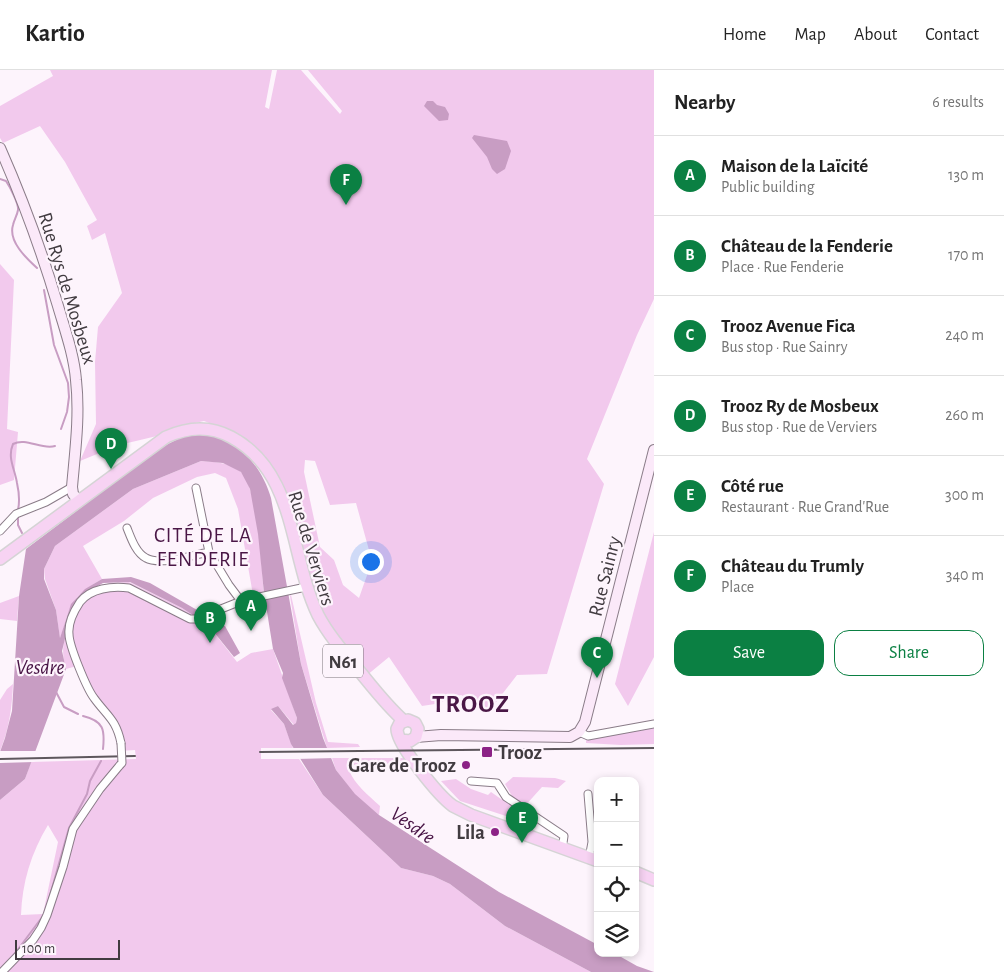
<!DOCTYPE html>
<html lang="en">
<head>
<meta charset="utf-8">
<style>
  :root { --surface:#fff; --page:#f2f2f2; --text:#222; --muted:#767676; --line:#e0e0e0; --accent:#0b8043 }
  body { margin:0; font-family:"Alegreya Sans",sans-serif; background:var(--page); color:var(--text) }
  .controls { position:absolute; right:15px; bottom:15px; display:grid; overflow:hidden; border-radius:10px; box-shadow:0 2px 8px #0003 }
  .controls button { width:45px; height:45px; display:grid; place-items:center; padding:0; border:0; border-bottom:1px solid var(--line); background:var(--surface); color:var(--text); font:25px sans-serif }
  .scale { position:absolute; left:15px; bottom:12px; width:105px; box-sizing:border-box; padding-left:5px; border:2px solid #413b40; border-top:0; font-size:14px; line-height:18px; white-space:nowrap; color:#413b40; -webkit-text-stroke:4px #fdf4fc; paint-order:stroke }
  .you { position:absolute; left:370px; top:491px; width:18px; height:18px; margin:-12px; border:4px solid #fff; border-radius:50%; background:#1a73e8; box-shadow:0 0 0 8px #1a73e833 }
  .badge { display:grid; place-items:center; width:32px; height:32px; border-radius:50%; background:var(--accent); color:#fff; font-size:16px; font-weight:700 }
  .pin { position:absolute; translate:-50% -41px; filter:drop-shadow(0 1px 2px #0008) }
  .pin::after { content:''; position:absolute; top:26px; width:18px; height:15px; background:inherit; clip-path:polygon(0 0,100% 0,50% 100%) }
  .list { margin:0; padding:0; list-style:none }
  h2 { display:flex; justify-content:space-between; align-items:center; height:65px; margin:0; padding:0 20px; font-size:21px }
  h2 small { font-size:16px; font-weight:400; color:var(--muted) }
  .list li { display:grid; grid-template-columns:32px 1fr auto; gap:15px; align-items:center; box-sizing:border-box; height:80px; padding:0 20px; border-top:1px solid var(--line) }
  .list b { display:block; font-size:19px; white-space:nowrap }
  .list p { margin:0; font-size:16px; white-space:nowrap; color:var(--muted) }
  .list em { font-size:16px; font-style:normal; color:var(--muted) }
  .actions { display:flex; gap:10px; padding:15px 20px }
  .actions a { flex:1; padding:11px 0; border:1px solid var(--accent); border-radius:15px; text-align:center; font-size:18px; color:var(--accent) }
  .actions .main { background:var(--accent); color:#fff }
  .icon { flex:none; width:28px; height:28px; fill:none; stroke:currentColor; stroke-width:2; stroke-linecap:round; stroke-linejoin:round }
  .map { position:relative; flex:none; width:654px; height:902px; overflow:hidden }
  header { display:flex; align-items:center; gap:30px; box-sizing:border-box; height:70px; padding:0 25px; background:var(--surface); border-bottom:1px solid var(--line) }
  header strong { font-size:24px }
  nav { display:flex; gap:28px; margin-inline-start:auto; font-size:18px }
  main { display:flex }
  aside { flex:1; background:var(--surface) }
  .map>svg:first-child { display:block }
  .green { fill:#f2c9ed; fill-rule:evenodd }
  .water { fill:#c89dc3 }
  .pier { fill:#fdf4fc }
  .lines { fill:none; stroke-linecap:round; stroke-linejoin:round }
  .stream { stroke:#c89dc3; stroke-width:2 }
  .street-casing { stroke:#8a7c88; stroke-width:9 }
  .secondary-casing { stroke:#8a7c88; stroke-width:12 }
  .primary-casing { stroke:#d5d4d5; stroke-width:14 }
  .street { stroke:#fff; stroke-width:7 }
  .secondary { stroke:#fbe9f9; stroke-width:10 }
  .primary { stroke:#f7d3f3; stroke-width:11 }
  .rail { stroke:#5e575d; stroke-width:2 }
  .street-bridge-casing { stroke:#8a7c88; stroke-width:9; stroke-linecap:butt }
  .street-bridge { stroke:#fff; stroke-width:7 }
  .poi-dot { fill:#8c2286; stroke:#fdf4fc; stroke-width:2 }
  .labels { text-anchor:middle; stroke-width:4.5; stroke-linejoin:round; paint-order:stroke }
  .shield { fill:#fdf4fc; stroke:#797278; stroke-width:1 }
  .shield-label { font-size:19px; font-weight:bold; fill:#413b40 }
  .street-label { font-size:20px; fill:#413b40; stroke:#fdf4fc }
  .poi-label { font-size:20px; font-weight:bold; fill:#413b40; stroke:#fdf4fc; text-anchor:end }
  .neighbourhood-label { font-size:21px; letter-spacing:1px; fill:#4a1746; stroke:#fdf4fc }
  .water-label { font-size:21px; font-style:italic; fill:#471344; stroke:#fdf4fc }
  .district-label { font-size:25px; font-weight:bold; letter-spacing:1px; fill:#4a1746; stroke:#fdf4fc }
</style>
</head>
<body>
<header>
<strong>Kartio</strong>
<nav><a>Home</a><a>Map</a><a>About</a><a>Contact</a></nav>
</header>
<main>
<div class="map">
<svg width="654" height="902" viewBox="0 0 654 902">
  <rect width="100%" height="100%" fill="#fdf4fc"/>
  <path class="green" d="M50 0H272L265 37 269 39 277 0H301L340 44 342 41 308 0H654V229L637 265 587 389 604 414 547 604 517 605 490 640 461 625 435 634 422 636 389 587 366 606 331 559 310 519 282 415 265 386 233 362 204 351 185 355 157 366 119 375 80 391 96 354 95 292 98 257 122 223 105 163 92 170 87 156 97 150 65 92 40 56 3 73 0 68V36L53 6ZM305 390 315 391 330 435 356 433 372 491 359 528 343 515 334 490 320 477 304 402Z
    M0 194 14 210 7 359 18 362 14 410 0 415Z
    M201 391C213 392 231 392 241 402 259 421 261 496 264 523L253 525 238 439 226 408 215 403 197 407 153 428 124 451 83 476 102 509C69 528 71 535 60 569L56 540 45 509 44 499 55 476 133 419Z
    M654 462V587L628 636 615 614Z
    M129 512 182 538 209 556 237 592 251 583 273 579 297 648 296 653 294 655 278 636 271 640 284 654 293 678H261V689H299L323 725 401 798 433 806 450 814 505 856 591 902H0V730L25 709 31 692 136 689 135 680 119 681 117 660 77 596 66 599C61 579 63 577 68 557 70 550 71 541 75 535 87 514 108 513 129 512ZM48 755 58 772 43 844 21 845C22 813 31 783 48 755Z
    M291 525 316 633 328 672 358 674 360 677 327 678 301 594 290 526Z
    M19 526 17 551 0 549V533Z
    M13 614C12 638 9 659 0 681V630L7 619Z
    M654 658V674L621 675 586 673V670Z
    M332 688H404L408 693 351 695 349 700C355 715 368 725 380 736L379 745 355 725 336 700Z
    M513 707 555 708 566 711 558 718 542 717 524 737 509 747 460 731 441 711 456 709 471 719 488 725 491 722 501 729 507 731 512 726 505 714Z"/>
  <path class="water" d="M427 31H433L437 35 445 37 449 44 448 50 439 51 424 36Z
    M474 65 507 71 511 81 505 99 497 104 492 99 487 87 472 68Z
    M186 365C199 365 213 364 225 370 249 382 264 404 271 428L301 594 323 668 336 700 355 724 379 745 499 822 598 875V883H614L637 896 654 902H591L505 856 450 814 433 806 401 798 323 725 291 674 284 654 271 639 278 636 293 655 296 653 297 648 282 608 283 603 273 579 264 523 258 464 250 419 241 402 223 393 201 391 133 419 55 476 44 499V509L56 540 60 568 71 534 85 519 102 509 131 507 150 513 225 556 240 583 234 587 209 556 182 538 130 512 103 513 87 522 73 536 62 581 66 599 25 709 0 730V682L5 668 12 641 19 526 26 479 160 378Z"/>
  <path class="pier" d="M290 678H330L335 688 296 689Z
    M0 681H39L34 692 0 693Z"/>
  <g class="lines">
    <path class="stream" d="M0 109 6 111C10 117 19 134 18 140 17 146 14 150 13 155 8 171 26 188 37 198
      M44 220 54 275 68 313 69 327 67 342 61 359
      M18 440C20 431 19 422 17 413 15 399 7 388 13 374 26 367 41 380 55 376
      M18 445V455L22 463
      M56 622 64 637 78 644
      M83 646C104 651 105 660 103 679
      M49 829 69 758 87 724 90 711 101 691
      M13 886 43 846"/>
    <g class="street-casing">
      <path id="street" d="M196 418 209 482 229 515 241 531
        M127 458C131 468 136 483 146 488 160 496 194 485 209 482
        M0 461 16 444 46 432 72 417
        M579 662 588 666 654 654
        M121 673C116 649 107 646 94 628 87 619 69 576 69 564 68 554 74 541 80 532 91 518 112 516 129 518L190 549H196L241 531 306 517
        M471 711 497 713 506 727 564 766 563 773
        M588 724 592 772 590 783
        M2 902 33 870 41 858 47 845 63 797 73 759 100 719 120 695"/>
    </g>
    <g class="secondary-casing">
      <path id="secondary" d="M0 78C23 130 42 182 58 236 65 260 74 285 76 310 80 346 75 382 72 417L73 424 79 431
        M416 667 441 665 570 667 579 662 585 652 654 380"/>
    </g>
    <g class="primary-casing">
      <path id="primary" d="M0 489 166 367C188 357 209 355 231 367 297 402 289 485 318 545 329 566 346 585 361 603 374 619 388 637 404 651
        M401 670 410 671 416 667 418 659 415 653 408 650 400 653 397 659C397 675 439 726 453 736 459 739 465 742 471 745L598 791
        M635 802 654 810"/>
    </g>
    <use href="#street" class="street"/>
    <use href="#secondary" class="secondary"/>
    <use href="#primary" class="primary"/>
    <path class="rail" d="M260 682 654 678
      M0 689 135 686"/>
    <g class="street-bridge-casing">
      <path id="street-bridge" d="M120 695 122 693 121 673"/>
    </g>
    <use href="#street-bridge" class="street-bridge"/>
  </g>
  <g class="poi-dot">
    <rect x="481" y="676" width="12" height="12" rx="2.5"/>
    <circle cx="466" cy="695" r="5"/>
    <circle cx="495" cy="762" r="5"/>
  </g>
  <g class="labels">
    <rect class="shield" x="323" y="574.5" width="40" height="33" rx="4"/>
    <g class="shield-label">
      <text x="343" y="598">N61</text>
    </g>
    <g class="street-label">
      <text transform="translate(68 218) rotate(73)" y="7">Rue Rys de Mosbeux</text>
      <text transform="translate(312 478) rotate(73)" y="7">Rue de Verviers</text>
      <text transform="translate(604 506) rotate(-76)" y="7">Rue Sainry</text>
    </g>
    <g class="poi-label">
      <text x="498" y="689" text-anchor="start">Trooz</text>
      <text x="456" y="702">Gare de Trooz</text>
      <text x="485" y="769">Lila</text>
    </g>
    <g class="neighbourhood-label">
      <text x="203" y="472">CITÉ DE LA<tspan x="203" dy="24">FENDERIE</tspan></text>
    </g>
    <g class="water-label">
      <text x="40" y="604">Vesdre</text>
      <text transform="translate(413 755) rotate(35)" y="7">Vesdre</text>
    </g>
    <g class="district-label">
      <text x="471" y="642">TROOZ</text>
    </g>
  </g>
</svg>
<div class="controls">
<button>+</button>
<button>−</button>
<button><svg class="icon" aria-label="locate" viewBox="0 0 24 24"><circle cx="12" cy="12" r="6"/><path d="M12 2v4M12 18v4M2 12h4M18 12h4"/></svg></button>
<button><svg class="icon" aria-label="layers" viewBox="0 0 24 24"><path d="M12 4l9 5-9 5-9-5zM3 14l9 5 9-5"/></svg></button>
</div>
<div class="scale">100 m</div>
<div class="you"></div>
<div class="pin badge" style="left:251px;top:561px">A</div>
<div class="pin badge" style="left:210px;top:573px">B</div>
<div class="pin badge" style="left:597px;top:608px">C</div>
<div class="pin badge" style="left:111px;top:399px">D</div>
<div class="pin badge" style="left:522px;top:773px">E</div>
<div class="pin badge" style="left:346px;top:135px">F</div>
</div>
<aside>
<h2>Nearby<small>6 results</small></h2>
<ul class="list">
<li><span class="badge">A</span><div><b>Maison de la Laïcité</b><p>Public building</p></div><em>130 m</em></li>
<li><span class="badge">B</span><div><b>Château de la Fenderie</b><p>Place · Rue Fenderie</p></div><em>170 m</em></li>
<li><span class="badge">C</span><div><b>Trooz Avenue Fica</b><p>Bus stop · Rue Sainry</p></div><em>240 m</em></li>
<li><span class="badge">D</span><div><b>Trooz Ry de Mosbeux</b><p>Bus stop · Rue de Verviers</p></div><em>260 m</em></li>
<li><span class="badge">E</span><div><b>Côté rue</b><p>Restaurant · Rue Grand'Rue</p></div><em>300 m</em></li>
<li><span class="badge">F</span><div><b>Château du Trumly</b><p>Place</p></div><em>340 m</em></li>
</ul>
<div class="actions"><a class="main">Save</a><a>Share</a></div>
</aside>
</main>
</body>
</html>
